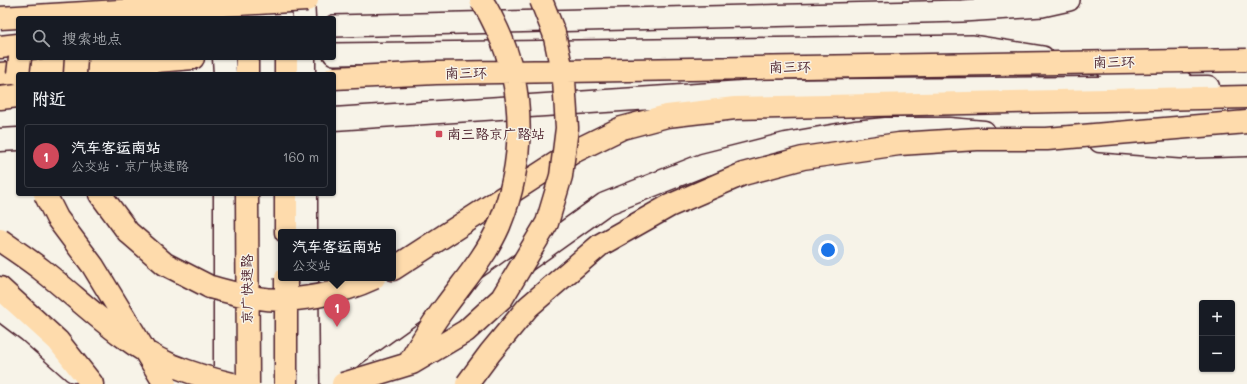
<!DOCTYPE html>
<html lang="zh">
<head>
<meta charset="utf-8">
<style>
  :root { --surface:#171b24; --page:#242831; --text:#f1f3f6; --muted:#9ea1a6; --line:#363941; --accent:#d1495b }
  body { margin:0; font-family:Mali,"LXGW WenKai TC",sans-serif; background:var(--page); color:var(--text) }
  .controls { position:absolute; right:12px; bottom:12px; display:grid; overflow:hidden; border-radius:4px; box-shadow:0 1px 3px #0004 }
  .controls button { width:36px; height:36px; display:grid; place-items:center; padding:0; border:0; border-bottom:1px solid var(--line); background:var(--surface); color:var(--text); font:20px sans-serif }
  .you { position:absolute; left:828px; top:250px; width:14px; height:14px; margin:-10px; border:3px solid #fff; border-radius:50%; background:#1a73e8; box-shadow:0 0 0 6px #1a73e833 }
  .badge { display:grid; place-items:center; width:26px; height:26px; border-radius:50%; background:var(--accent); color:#fff; font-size:13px; font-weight:700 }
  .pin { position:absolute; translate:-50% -33px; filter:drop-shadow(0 1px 2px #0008) }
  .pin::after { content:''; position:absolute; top:21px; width:14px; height:12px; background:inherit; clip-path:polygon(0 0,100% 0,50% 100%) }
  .popup { position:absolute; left:278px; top:229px; width:118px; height:52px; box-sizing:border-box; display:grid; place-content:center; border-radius:4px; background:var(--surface); filter:drop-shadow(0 1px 3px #0005); font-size:13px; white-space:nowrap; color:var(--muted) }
  .popup b { font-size:15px; color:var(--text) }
  .popup::after { content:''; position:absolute; left:50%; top:100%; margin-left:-8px; border:8px solid transparent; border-top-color:var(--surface) }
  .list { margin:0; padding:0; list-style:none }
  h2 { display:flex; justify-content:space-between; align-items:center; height:52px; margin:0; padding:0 16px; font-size:17px }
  h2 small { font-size:13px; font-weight:400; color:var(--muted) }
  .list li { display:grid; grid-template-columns:26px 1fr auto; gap:12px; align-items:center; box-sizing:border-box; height:64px; margin:0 8px 8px; padding:0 8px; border:1px solid var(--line); border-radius:4px }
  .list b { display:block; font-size:15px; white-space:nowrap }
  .list p { margin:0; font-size:13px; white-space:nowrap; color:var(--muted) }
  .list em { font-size:13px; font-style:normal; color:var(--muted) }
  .icon { flex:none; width:22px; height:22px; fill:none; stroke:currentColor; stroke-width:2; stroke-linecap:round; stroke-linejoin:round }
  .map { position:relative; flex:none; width:1247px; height:384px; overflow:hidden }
  .search { position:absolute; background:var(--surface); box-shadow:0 1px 3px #0004; left:16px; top:16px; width:320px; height:44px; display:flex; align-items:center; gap:10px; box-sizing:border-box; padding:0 14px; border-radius:4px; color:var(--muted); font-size:15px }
  .panel { position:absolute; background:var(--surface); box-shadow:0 1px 3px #0004; left:16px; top:72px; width:320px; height:124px; border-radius:4px }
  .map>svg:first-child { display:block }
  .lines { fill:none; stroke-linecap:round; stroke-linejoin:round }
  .minor-casing { stroke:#4a1f2b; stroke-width:24 }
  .tertiary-casing { stroke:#4a1f2b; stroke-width:25 }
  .secondary-casing { stroke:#4a1f2b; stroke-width:25 }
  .trunk-casing { stroke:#4a1f2b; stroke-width:25 }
  .minor { stroke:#f7f3e8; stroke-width:21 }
  .tertiary { stroke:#f7f3e8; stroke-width:22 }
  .secondary { stroke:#f7f3e8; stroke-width:22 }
  .trunk { stroke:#fedbac; stroke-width:22 }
  .trunk-bridge-casing { stroke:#4a1f2b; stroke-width:25; stroke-linecap:butt }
  .trunk-bridge { stroke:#fedbac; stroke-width:22 }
  .poi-dot { fill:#d1495b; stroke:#f7f3e8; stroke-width:1.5 }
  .labels { text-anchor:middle; stroke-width:3; stroke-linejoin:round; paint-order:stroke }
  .street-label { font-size:14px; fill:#4a1f2b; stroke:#f7f3e8 }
  .poi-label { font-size:14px; fill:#4a1f2b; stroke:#f7f3e8; text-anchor:start }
</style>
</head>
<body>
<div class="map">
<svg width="1247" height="384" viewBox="0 0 1247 384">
  <rect width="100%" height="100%" fill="#f7f3e8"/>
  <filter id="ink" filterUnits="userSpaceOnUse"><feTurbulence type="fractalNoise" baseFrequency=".025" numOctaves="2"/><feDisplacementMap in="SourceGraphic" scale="8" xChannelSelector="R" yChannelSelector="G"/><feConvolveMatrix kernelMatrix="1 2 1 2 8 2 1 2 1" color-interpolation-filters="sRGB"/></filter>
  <g filter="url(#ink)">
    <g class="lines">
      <g class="minor-casing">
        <path id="minor" d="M334 26 962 11 1042 6 1069 0
          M334 54 973 46 1043 57
          M1107 68 1182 82"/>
      </g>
      <g class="tertiary-casing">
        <path id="tertiary" d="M334 119 758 91 1208 87
          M0 140 18 139"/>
      </g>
      <g class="secondary-casing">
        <path id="secondary" d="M303 0 304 18
          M224 58 225 74
          M304 58V74
          M1100 141 1180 147 1247 145
          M225 194V384
          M306 194V232
          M307 278 308 384
          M0 309 29 331 74 371
          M366 375 605 204 703 165 786 144 855 132 886 129H949L984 132"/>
      </g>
      <g class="trunk-casing">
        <path id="trunk" d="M0 47 18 45
          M0 74 193 58
          M247 74V58
          M286 74V58
          M0 98 18 96
          M100 194 128 232 165 264 210 287
          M286 232V194
          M393 269 575 151 622 128 667 116 735 108 1247 97
          M0 288 58 341 92 384"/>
      </g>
      <use href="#minor" class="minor"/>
      <use href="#tertiary" class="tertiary"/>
      <use href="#secondary" class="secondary"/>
      <use href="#trunk" class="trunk"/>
      <g class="trunk-bridge-casing">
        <path id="trunk-bridge" d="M0 18 307 0
          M18 74 20 58
          M75 74 76 58
          M334 78 436 73 1247 60
          M45 194 57 218 93 266 165 384
          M247 194 248 384
          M0 240C14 250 28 259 42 270 84 303 122 343 171 365 191 373 211 379 232 384
          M286 278V384
          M210 287C226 291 242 296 258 298 294 304 342 293 374 278
          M409 363C420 344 432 324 445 307 464 281 486 256 499 226 525 163 526 91 497 29 492 19 488 9 481 0
          M343 384 412 363 466 331 502 298 547 223 561 176 567 128 564 80 554 33 541 0
          M467 384 490 353 528 307 600 245 669 206 743 174 803 158 899 144 977 139H1047L1247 122"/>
      </g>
      <use href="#trunk-bridge" class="trunk-bridge"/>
    </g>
  </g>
  <rect class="poi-dot" x="435" y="130" width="8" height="8" rx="2"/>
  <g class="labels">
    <g class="street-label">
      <text transform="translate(1114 62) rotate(-1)" y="5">南三环</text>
      <text transform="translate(790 67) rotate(-1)" y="5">南三环</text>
      <text transform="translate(466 73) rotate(-1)" y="5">南三环</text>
      <text transform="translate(247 289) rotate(-90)" y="5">京广快速路</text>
    </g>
    <g class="poi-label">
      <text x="447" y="139">南三路京广路站</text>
    </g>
  </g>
</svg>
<div class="controls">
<button>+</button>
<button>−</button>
</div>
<div class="you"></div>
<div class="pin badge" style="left:337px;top:327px">1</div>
<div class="popup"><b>汽车客运南站</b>公交站</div>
<div class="search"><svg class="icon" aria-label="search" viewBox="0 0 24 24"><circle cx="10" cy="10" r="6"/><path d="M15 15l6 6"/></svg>搜索地点</div>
<section class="panel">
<h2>附近<small></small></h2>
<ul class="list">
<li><span class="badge">1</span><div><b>汽车客运南站</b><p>公交站 · 京广快速路</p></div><em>160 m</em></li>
</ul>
</section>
</div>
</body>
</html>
